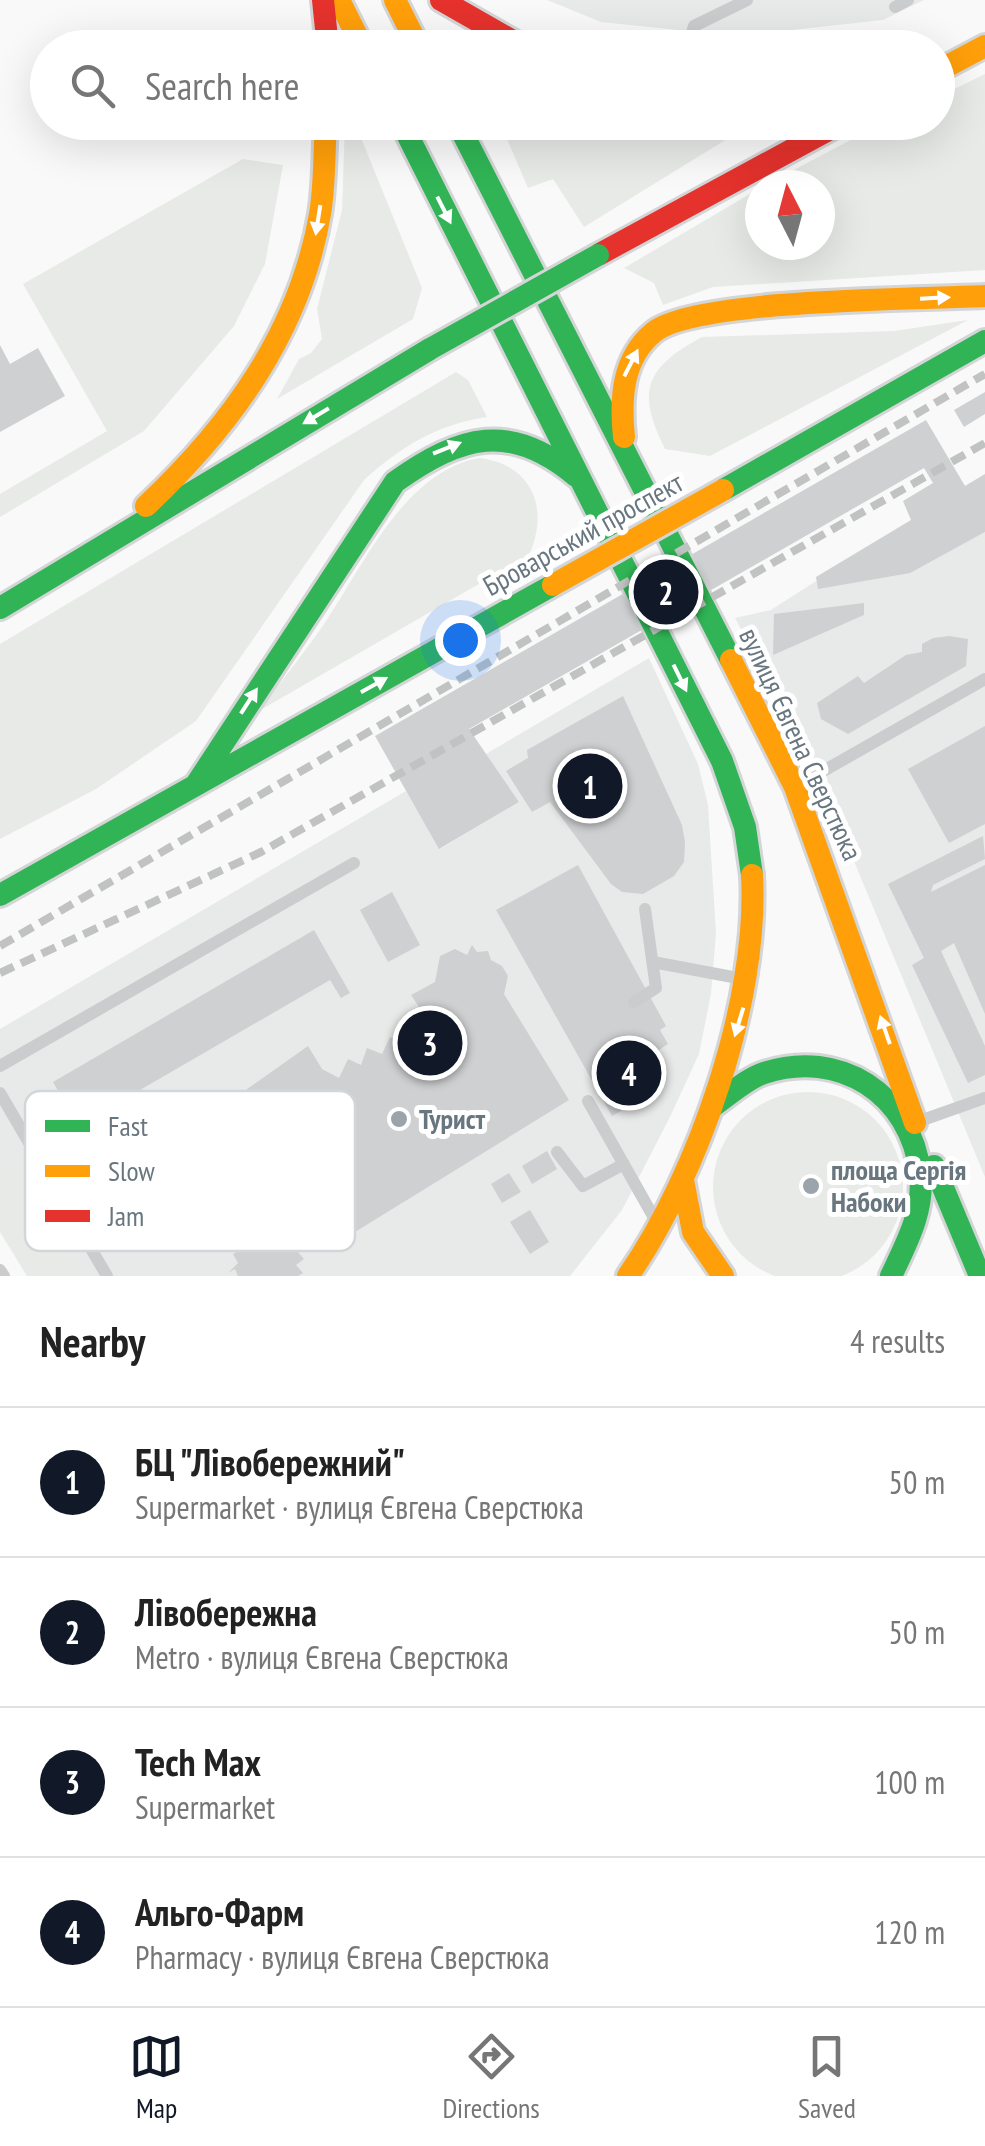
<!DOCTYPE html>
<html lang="en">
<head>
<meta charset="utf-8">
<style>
  :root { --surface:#fff; --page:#f2f2f2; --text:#222; --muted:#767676; --line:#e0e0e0; --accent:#111827 }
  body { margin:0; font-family:"PT Sans Narrow",sans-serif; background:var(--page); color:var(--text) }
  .compass { position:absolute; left:745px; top:170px; width:90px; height:90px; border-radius:50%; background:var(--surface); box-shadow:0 10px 40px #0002; rotate:354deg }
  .you { position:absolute; left:460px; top:640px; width:35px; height:35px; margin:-25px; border:8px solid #fff; border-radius:50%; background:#1a73e8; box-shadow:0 0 0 15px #1a73e833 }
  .badge { display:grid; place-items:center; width:65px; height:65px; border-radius:50%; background:var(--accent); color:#fff; font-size:32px; font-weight:700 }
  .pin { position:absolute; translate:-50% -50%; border:5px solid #fff; box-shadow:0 2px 10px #0006 }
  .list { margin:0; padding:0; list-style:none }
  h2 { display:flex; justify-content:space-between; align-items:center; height:130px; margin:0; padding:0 40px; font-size:42px }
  h2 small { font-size:32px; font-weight:400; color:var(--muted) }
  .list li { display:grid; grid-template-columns:65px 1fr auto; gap:30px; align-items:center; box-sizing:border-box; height:150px; padding:0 40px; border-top:2px solid var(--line) }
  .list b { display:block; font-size:38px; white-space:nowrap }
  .list p { margin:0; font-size:32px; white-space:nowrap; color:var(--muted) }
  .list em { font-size:32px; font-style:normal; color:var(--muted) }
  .icon { flex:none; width:55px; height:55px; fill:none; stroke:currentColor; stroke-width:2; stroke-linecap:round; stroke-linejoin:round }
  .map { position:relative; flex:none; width:985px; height:1276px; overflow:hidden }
  .search { position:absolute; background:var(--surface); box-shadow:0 10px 40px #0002; left:30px; right:30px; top:30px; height:110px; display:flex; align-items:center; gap:25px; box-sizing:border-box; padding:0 35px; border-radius:55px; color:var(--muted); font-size:38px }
  .sheet { height:730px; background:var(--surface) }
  nav { display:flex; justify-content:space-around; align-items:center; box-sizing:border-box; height:140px; border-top:2px solid var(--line); background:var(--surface); font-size:28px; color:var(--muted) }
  nav a { display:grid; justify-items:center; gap:5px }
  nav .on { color:var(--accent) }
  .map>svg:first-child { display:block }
  .built { fill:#e8e9e9 }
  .green { fill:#e8eae7 }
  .building { fill:#cfd0d1 }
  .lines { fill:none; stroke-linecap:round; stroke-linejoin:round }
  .fast-casing { stroke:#d4d5d6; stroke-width:28 }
  .slow-casing { stroke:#d4d5d6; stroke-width:28 }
  .jam-casing { stroke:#d4d5d6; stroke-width:28 }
  .lane { stroke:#cacccd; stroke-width:12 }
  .fast { stroke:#30b455; stroke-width:22 }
  .slow { stroke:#ff9f0a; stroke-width:22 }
  .jam { stroke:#e5322d; stroke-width:22 }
  .rail { stroke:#c1c3c3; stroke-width:8; stroke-dasharray:15 8; stroke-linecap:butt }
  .fast-bridge-casing { stroke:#d4d5d6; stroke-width:28; stroke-linecap:butt }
  .slow-bridge-casing { stroke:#d4d5d6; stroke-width:28; stroke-linecap:butt }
  .fast-bridge { stroke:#30b455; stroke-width:22 }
  .slow-bridge { stroke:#ff9f0a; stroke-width:22 }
  .oneway { fill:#fff }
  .poi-dot { fill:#9ba4aa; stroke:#fff; stroke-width:4 }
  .labels { text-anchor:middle; stroke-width:10; stroke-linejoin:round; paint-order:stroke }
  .street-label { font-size:28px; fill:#68767f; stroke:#fff }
  .poi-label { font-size:28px; font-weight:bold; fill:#68767f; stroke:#fff; text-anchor:start }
  .key { fill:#fff; stroke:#d2d6d9; stroke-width:2.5 }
  .key-label { font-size:28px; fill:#68767f }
</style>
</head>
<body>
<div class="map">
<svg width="985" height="1276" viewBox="0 0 985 1276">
  <rect width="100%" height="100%" fill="#f9f9f9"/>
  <path class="built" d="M547 0H924L883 20 736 36 601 22Z
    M911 520 928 562 985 532V1177L822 784 735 618 771 610Z
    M649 658 698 764 708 805 716 933 711 994 699 1054 670 1117 622 1210 570 1276H27L0 1232V1029L406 791 440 849 519 802 486 754Z"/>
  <path class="green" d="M985 74V270L713 287 663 305 654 283 624 268 760 188V245H820V185H765L883 123 938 122V97Z
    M345 123H355L422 288 413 319 277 399 299 359 311 353 322 339 317 309 342 210Z
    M500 123H753L584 227 553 179 528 188Z
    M243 159 283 165 265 264 234 326 144 431 0 517V494L107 431 23 284Z
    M968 320 710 456 665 449C636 391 645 368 702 337L894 331Z
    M456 372 468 380 487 417C436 425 402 446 364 480L196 721 96 789 0 839V644Z
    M479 458C532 464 550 508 529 555L257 712C279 684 302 656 322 627 362 569 403 472 479 458Z
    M713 1187a95 95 0 1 1 190 0a95 95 0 1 1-190 0Z
    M18 1158 87 1276H30L0 1226V1168Z"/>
  <path class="building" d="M0 345 10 364 38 348 65 396 0 432Z
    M985 392V414L964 427 954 410Z
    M926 420 965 486 985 474V532L910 573 818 589 816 577 911 520 903 501 933 483 924 468 469 729 519 802 439 849 375 736Z
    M864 603V615L773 655 774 614Z
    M949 636 968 639 966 666 848 734 821 719 817 703 858 676 864 683 906 655 922 652V644L933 638Z
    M623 696 682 825 685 842 684 862 674 876 643 894 622 892 611 884 550 802 532 812 506 771 528 758 527 750Z
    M985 726V824L949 843 908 769Z
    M983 836 985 859 933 885 931 892 985 865V1014L954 943 941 951 985 1046V1075L968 1083 912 965 924 958 888 884Z
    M578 865 666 1026 660 1030 668 1044 657 1051 664 1066 656 1071 659 1078 647 1085 651 1094 612 1116 496 910Z
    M392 892 420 945 388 962 360 910Z
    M314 930 350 993 341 998 330 980 78 1126 53 1082Z
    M472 945 477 952 488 951 491 960 502 966 508 976 504 994 569 1100 342 1240 325 1215 310 1221 314 1227 298 1240 303 1247 297 1251 304 1259 296 1265 303 1273 298 1276H238L235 1269 228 1273 238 1263 233 1254 238 1251 230 1237 223 1241 163 1198 172 1183 162 1177 166 1164H173L193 1139 263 1180 264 1190 284 1180 289 1188 293 1184 291 1181 299 1175 243 1092 308 1046 322 1069 339 1078 348 1059 361 1065 367 1048 382 1054 390 1037 407 1045 409 1029 427 1019 411 995 435 982 440 956 455 949 467 955Z
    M547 1151 557 1169 532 1184 522 1166Z
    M509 1173 521 1192 502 1203 491 1184Z
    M530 1210 549 1242 530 1254 510 1222Z"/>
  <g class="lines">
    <g class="fast-casing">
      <path id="fast" d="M401 122 722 761 745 827 752 875
        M457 122 731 660
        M723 490 985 341
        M0 608 430 349
        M197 783 395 482C461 435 510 421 576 476
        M0 895 553 585
        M712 1107C728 1096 746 1079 764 1073 839 1048 911 1094 920 1173 925 1210 906 1244 891 1276
        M934 1166 980 1276"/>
    </g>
    <g class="slow-casing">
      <path id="slow" d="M339 0 363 48
        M395 0 419 48
        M938 71 985 46
        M624 437C620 399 622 358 654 332 694 299 922 299 985 296
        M146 506C231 426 300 331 320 214 325 184 324 153 326 122
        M731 660 795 787 915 1123
        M683 1180 693 1232 723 1276
        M628 1276C699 1174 759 999 752 875"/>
    </g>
    <g class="jam-casing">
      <path id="jam" d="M323 0 328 48
        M441 0 525 48
        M598 255 843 122"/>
    </g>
    <path class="lane" d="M895 7 908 0
      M687 48 694 26 747 0
      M797 786 985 679
      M653 962 743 979
      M634 1002 656 988 645 909
      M0 1066 354 863
      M0 1093 107 1276
      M588 1101 657 1223
      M917 1122 985 1098
      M557 1152 583 1186 624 1164
      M0 1270 4 1276"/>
    <use href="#fast" class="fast"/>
    <use href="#slow" class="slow"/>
    <use href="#jam" class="jam"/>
    <path class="rail" d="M0 946 985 374
      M0 973 261 852 985 443"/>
    <g class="fast-bridge-casing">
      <path id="fast-bridge" d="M430 349 598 255"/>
    </g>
    <g class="slow-bridge-casing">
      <path id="slow-bridge" d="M553 585 723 490"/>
    </g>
    <use href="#fast-bridge" class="fast-bridge"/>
    <use href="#slow-bridge" class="slow-bridge"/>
  </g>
  <defs><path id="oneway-solid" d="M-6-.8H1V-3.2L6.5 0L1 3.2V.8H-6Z" transform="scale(2.5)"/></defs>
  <g class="oneway">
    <use href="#oneway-solid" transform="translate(444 210) rotate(63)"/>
    <use href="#oneway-solid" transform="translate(318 220) rotate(99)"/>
    <use href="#oneway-solid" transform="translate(935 298) rotate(-3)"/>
    <use href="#oneway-solid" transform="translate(631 363) rotate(-63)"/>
    <use href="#oneway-solid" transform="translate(316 416) rotate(149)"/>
    <use href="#oneway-solid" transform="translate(447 448) rotate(-22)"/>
    <use href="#oneway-solid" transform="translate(680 678) rotate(64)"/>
    <use href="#oneway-solid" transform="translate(374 685) rotate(-29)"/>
    <use href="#oneway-solid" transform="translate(249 701) rotate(-57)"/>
    <use href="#oneway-solid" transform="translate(739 1022) rotate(107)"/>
    <use href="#oneway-solid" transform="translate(885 1030) rotate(-109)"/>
  </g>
  <g class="poi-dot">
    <circle cx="399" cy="1119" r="10"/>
    <circle cx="811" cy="1186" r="10"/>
  </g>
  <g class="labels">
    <g class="street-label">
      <text transform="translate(583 534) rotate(-29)" y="10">Броварський проспект</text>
      <text transform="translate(801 744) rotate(65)" y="10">вулиця Євгена Сверстюка</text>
    </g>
    <g class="poi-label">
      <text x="419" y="1129">Турист</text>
      <text x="831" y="1180">площа Сергія<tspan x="831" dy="32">Набоки</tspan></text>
    </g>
  </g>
  <rect x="25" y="1091" width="330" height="160" rx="15" class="key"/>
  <rect x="45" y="1120" width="45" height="12" fill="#30b455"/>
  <rect x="45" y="1165" width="45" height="12" fill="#ff9f0a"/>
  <rect x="45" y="1210" width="45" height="12" fill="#e5322d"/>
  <g class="key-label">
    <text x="108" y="1136">Fast</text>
    <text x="108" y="1181">Slow</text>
    <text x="108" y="1226">Jam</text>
  </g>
</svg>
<svg class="compass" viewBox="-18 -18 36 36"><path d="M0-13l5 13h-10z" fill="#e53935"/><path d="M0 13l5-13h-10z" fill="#767676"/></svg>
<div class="you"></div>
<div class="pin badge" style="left:590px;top:786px">1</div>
<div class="pin badge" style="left:666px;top:592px">2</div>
<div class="pin badge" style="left:430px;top:1043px">3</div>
<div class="pin badge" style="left:629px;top:1073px">4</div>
<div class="search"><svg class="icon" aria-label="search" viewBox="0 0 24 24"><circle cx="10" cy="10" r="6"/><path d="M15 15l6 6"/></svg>Search here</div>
</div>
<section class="sheet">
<h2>Nearby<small>4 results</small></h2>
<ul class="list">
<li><span class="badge">1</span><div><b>БЦ &quot;Лівобережний&quot;</b><p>Supermarket · вулиця Євгена Сверстюка</p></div><em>50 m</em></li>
<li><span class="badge">2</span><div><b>Лівобережна</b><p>Metro · вулиця Євгена Сверстюка</p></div><em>50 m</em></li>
<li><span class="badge">3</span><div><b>Tech Max</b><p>Supermarket</p></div><em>100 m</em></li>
<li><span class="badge">4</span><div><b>Альго-Фарм</b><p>Pharmacy · вулиця Євгена Сверстюка</p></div><em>120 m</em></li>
</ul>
</section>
<nav>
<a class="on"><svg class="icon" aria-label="map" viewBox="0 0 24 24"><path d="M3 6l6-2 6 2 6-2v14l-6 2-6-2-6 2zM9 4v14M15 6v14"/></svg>Map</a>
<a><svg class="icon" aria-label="directions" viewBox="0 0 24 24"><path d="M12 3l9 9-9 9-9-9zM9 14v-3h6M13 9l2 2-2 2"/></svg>Directions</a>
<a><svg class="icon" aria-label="saved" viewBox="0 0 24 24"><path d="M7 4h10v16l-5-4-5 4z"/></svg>Saved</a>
</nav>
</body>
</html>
